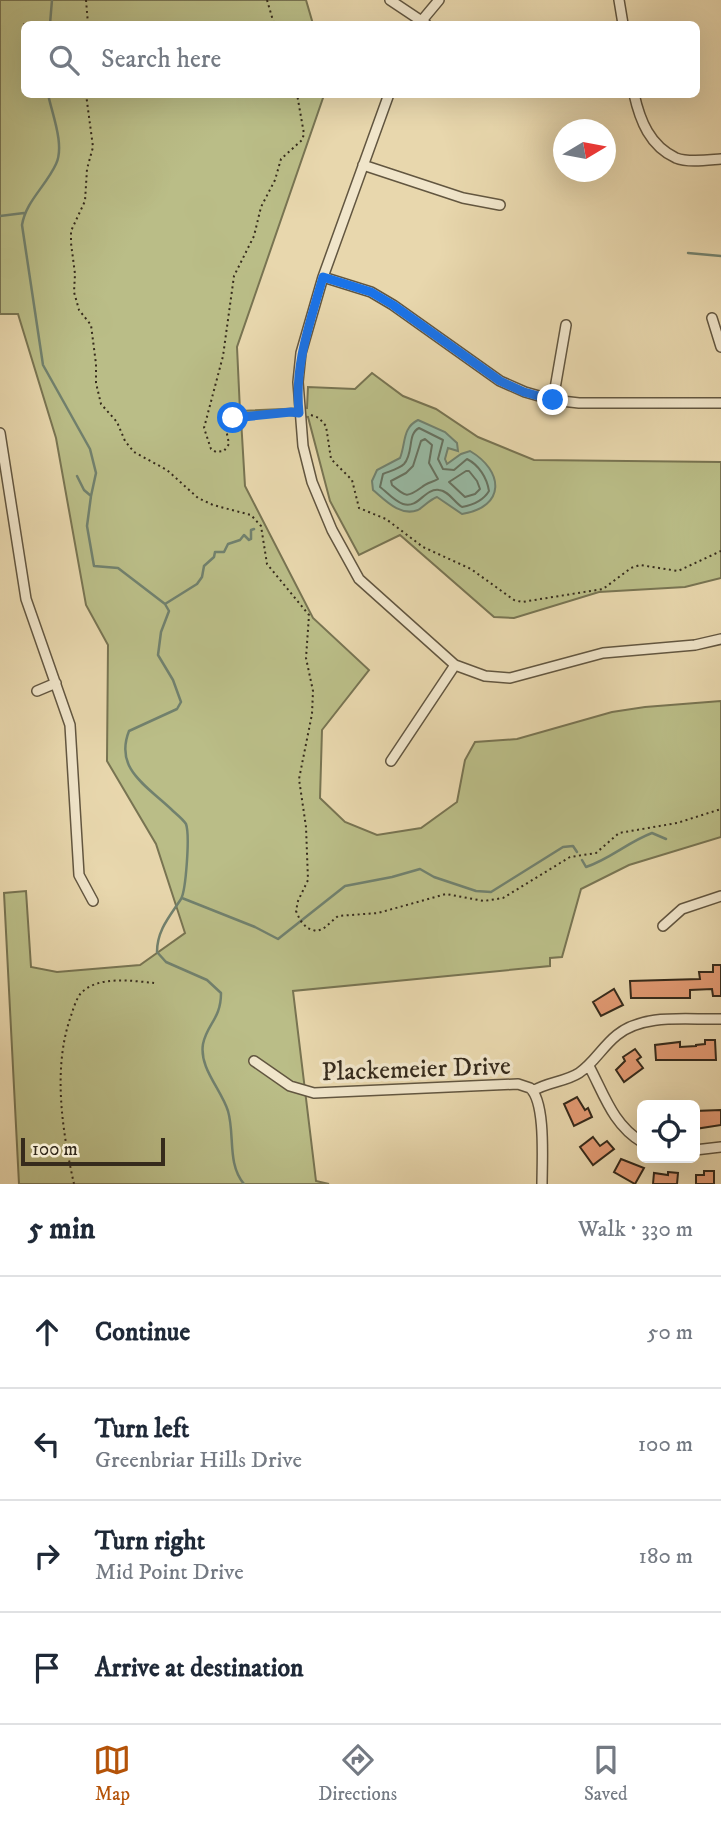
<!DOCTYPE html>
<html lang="en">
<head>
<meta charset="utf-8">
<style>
  :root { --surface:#fff; --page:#f2f2f3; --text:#1f2937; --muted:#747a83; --line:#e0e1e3; --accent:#b45309 }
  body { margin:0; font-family:"IM FELL DW Pica",serif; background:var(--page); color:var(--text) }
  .controls { position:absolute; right:21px; bottom:21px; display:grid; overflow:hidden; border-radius:10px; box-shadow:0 7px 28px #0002 }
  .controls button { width:63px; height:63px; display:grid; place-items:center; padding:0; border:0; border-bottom:2px solid var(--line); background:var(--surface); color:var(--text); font:35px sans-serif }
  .compass { position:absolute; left:553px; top:119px; width:63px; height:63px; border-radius:50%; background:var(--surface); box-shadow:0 7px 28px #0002; rotate:80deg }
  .scale { position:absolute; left:21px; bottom:18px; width:144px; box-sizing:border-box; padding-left:7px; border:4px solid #362b1c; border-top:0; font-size:19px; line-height:24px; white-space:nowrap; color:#362b1c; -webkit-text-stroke:5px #f0e5ca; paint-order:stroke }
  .stop { position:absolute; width:21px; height:21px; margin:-16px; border:5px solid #1a73e8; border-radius:50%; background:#fff }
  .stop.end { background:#1a73e8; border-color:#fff; box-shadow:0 2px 7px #0008 }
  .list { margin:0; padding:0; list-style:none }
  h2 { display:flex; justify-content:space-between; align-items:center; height:91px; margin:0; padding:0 28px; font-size:30px }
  h2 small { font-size:23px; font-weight:400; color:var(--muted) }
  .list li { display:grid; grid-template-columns:46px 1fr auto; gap:21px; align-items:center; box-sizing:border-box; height:112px; padding:0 28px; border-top:2px solid var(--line) }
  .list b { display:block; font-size:26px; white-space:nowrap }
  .list p { margin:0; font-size:23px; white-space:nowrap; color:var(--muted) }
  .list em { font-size:23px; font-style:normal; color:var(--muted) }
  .icon { flex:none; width:38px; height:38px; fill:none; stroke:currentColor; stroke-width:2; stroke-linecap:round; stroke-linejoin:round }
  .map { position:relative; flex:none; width:721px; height:1184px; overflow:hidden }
  .search { position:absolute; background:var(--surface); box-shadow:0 7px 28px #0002; left:21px; right:21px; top:21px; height:77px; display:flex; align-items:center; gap:18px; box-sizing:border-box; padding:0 24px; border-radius:10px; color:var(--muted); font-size:26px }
  .sheet { height:539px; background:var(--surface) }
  nav { display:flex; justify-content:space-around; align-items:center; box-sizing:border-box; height:98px; border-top:2px solid var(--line); background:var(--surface); font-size:19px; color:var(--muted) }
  nav a { display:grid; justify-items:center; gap:4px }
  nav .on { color:var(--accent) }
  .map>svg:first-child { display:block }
  .green { fill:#babd87; stroke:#787452; stroke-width:2 }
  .water { fill:#98baa4; stroke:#71816e; stroke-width:2 }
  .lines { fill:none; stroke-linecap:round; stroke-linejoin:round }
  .shore { stroke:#677260; stroke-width:2 }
  .stream { stroke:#71816e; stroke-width:2.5 }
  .building { fill:#e39b74; stroke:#362b1c; stroke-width:2 }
  .street-casing { stroke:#625640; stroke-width:12 }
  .path { stroke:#362b1c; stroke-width:2; stroke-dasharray:2 3.5; stroke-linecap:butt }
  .street { stroke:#f0e5ca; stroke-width:9 }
  .route { stroke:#1a73e8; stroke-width:9 }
  .labels { text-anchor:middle; stroke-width:7; stroke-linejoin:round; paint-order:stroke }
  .street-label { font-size:26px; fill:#362b1c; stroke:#f0e5ca }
</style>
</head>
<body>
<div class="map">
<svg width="721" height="1184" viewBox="0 0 721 1184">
  <rect width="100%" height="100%" fill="#e8d7ad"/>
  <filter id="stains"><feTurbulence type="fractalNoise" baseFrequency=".00286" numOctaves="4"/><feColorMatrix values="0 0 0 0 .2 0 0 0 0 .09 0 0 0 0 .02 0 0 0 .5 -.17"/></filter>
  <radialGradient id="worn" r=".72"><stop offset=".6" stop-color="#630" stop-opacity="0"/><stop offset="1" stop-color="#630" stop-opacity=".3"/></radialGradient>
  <path class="green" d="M0 0H306L313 24H24V94L324 95 237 347 240 411 307 408 308 387 355 389 372 373 403 396 436 409 478 437 534 460 721 462V578L685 587 599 592 514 618 494 617 400 535 359 555 330 501 308 417 288 415 241 419 245 486 313 618 369 670 322 730 320 798 345 822 377 835 421 828 457 802 465 760 475 742 517 739 612 712 645 707 721 701V837L629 865 581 889 562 957 550 958V966L293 991 316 1181 329 1184H19L4 893 26 891 31 967 57 972 140 965 185 933 156 844 107 761 108 645 86 605 56 438 18 314H0Z"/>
  <path class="water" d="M418 420 445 432 457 443 458 451 448 448 445 459 447 464 461 454 470 451C504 471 506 507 462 514L437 497C429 500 425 506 418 510 400 517 385 500 373 490L372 481 377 470 400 458C406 443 402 428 418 420Z"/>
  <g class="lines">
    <path class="shore" d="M419 428 443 440 438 459 443 469 454 470 467 459C479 465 487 478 489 491 483 501 473 505 462 507 454 502 449 491 439 490 424 488 419 509 403 504 394 501 387 492 380 487L383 474C390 471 399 469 404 464 414 453 407 434 419 428Z
      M425 439 432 445 429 463 438 479C433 482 426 483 422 487 407 498 406 497 392 485L391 481 406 473 413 466 421 441Z
      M466 471H469L477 481 480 489 475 494 465 497 449 482Z"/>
    <path class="stream" d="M50 24 52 0
      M48 94C52 114 65 145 56 164 46 186 26 201 22 225L43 365 90 449 96 473 91 496 87 526 94 566 118 568 165 604 169 611 161 632 158 655 173 680 181 702 177 709 129 731C114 769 147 786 171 809 175 813 183 819 186 824 190 835 186 890 181 899 170 916 157 930 157 952L166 962 207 980 221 993C221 1019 207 1024 203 1044 199 1068 221 1089 228 1111 235 1135 227 1164 244 1184
      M0 216 24 213
      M688 253 721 256
      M77 476 84 490 91 496
      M165 604 197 584 202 577 204 566 214 557 215 552H224L228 544 240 540 244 535 249 540 251 539V530L254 529
      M582 860 586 867C610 859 628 842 652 833L666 839
      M182 898 255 927 278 939 345 886 392 877 420 869 434 877 476 891 491 892 563 847 573 846 577 852"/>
  </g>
  <path class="building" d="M713 965H721V996H713L712 989 690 990V998H631L630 981 700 979 699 972H713Z
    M614 989 623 1005 601 1016 593 1002Z
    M705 1040H715L716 1060H656L655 1045 680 1042V1047L696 1046V1045L705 1044Z
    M635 1049 641 1057 637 1060 643 1068 624 1082 616 1070 625 1061 623 1057Z
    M577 1097 585 1110 588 1108 592 1117 574 1126 564 1104Z
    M721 1110V1125L695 1129V1111Z
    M593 1137 600 1146 607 1141 614 1149 593 1165 580 1147Z
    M621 1159 644 1168 635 1184 614 1172Z
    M704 1171H714V1184H696V1175H704Z
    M668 1172 678 1173 677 1184H653L654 1173 668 1175Z"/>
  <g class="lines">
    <g class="street-casing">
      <path id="street" d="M390 0 426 24
        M619 0 623 24
        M419 24 439 0
        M389 94 323 277 301 353 298 382 303 446 312 482 332 530 359 579 455 665 485 676 510 678 603 653 695 645 721 639
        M634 94C640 121 650 146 676 158 688 163 708 160 721 159
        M363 165 463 198 500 205
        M323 277 371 292 393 305 500 381 525 392 553 400 579 403H721
        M712 318 721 347
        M553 400 566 325
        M0 433 26 599 70 725 79 875 93 901
        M37 691 56 683
        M391 761 455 665
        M663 926 682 909 721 896
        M254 1061 290 1086 314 1093 518 1084 530 1088C546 1102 542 1162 542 1184
        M589 1066C604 1094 613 1125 642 1142
        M533 1091C547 1082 565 1082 579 1073 594 1063 602 1047 617 1035 644 1013 687 1020 721 1019
        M695 1150 721 1147"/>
    </g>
    <path class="path" d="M86 0 88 24
      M267 0 274 24
      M86 94 93 147 87 169 85 201 71 231V243L75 274 74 292 79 310 91 325 96 364V383L101 404 117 422 125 441 134 452 167 470 198 498 213 505 251 515 261 526 267 564 309 615 306 658 313 691 312 714 299 779 306 827 308 880 298 901 296 911 300 920 307 928 316 931 323 929 338 916 378 913 446 894 484 901 503 898 570 857 596 853 619 833 677 823 721 809
      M292 412 233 418 226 429 229 444 224 451 216 452 211 449 204 428 223 356 234 276 254 236 261 207 275 180 281 159 302 140 304 134 297 94
      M311 415 319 418 326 426 331 459 352 480 359 508 386 519 423 547 471 569 514 600 522 602 603 589 631 568 640 565 678 571 721 551
      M74 1184C62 1130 52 1066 72 1013 74 1006 77 998 81 993 99 975 132 981 155 983"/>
    <use href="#street" class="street"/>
  </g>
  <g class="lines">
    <path class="route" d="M233 418 291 412 299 413C294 365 310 323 323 277L371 292 393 305 500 381 524 392 553 400"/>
  </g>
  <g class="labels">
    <g class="street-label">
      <text transform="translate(416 1068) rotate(-2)" y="9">Plackemeier Drive</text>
    </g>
  </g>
  <rect width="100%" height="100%" filter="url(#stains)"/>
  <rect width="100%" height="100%" fill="url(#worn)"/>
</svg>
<div class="controls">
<button><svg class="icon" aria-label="locate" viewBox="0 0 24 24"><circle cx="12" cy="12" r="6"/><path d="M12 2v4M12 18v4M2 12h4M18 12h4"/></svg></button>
</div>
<svg class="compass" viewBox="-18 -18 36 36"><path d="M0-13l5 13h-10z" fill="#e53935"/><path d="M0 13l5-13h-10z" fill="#747a83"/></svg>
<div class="scale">100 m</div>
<div class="stop" style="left:233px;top:418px"></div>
<div class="stop end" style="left:553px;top:400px"></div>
<div class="search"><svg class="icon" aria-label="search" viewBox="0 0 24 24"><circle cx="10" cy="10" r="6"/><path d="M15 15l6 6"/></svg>Search here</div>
</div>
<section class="sheet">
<h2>5 min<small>Walk · 330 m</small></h2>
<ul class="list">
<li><svg class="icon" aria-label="ahead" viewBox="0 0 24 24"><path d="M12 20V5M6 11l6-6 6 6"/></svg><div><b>Continue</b></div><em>50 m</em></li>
<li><svg class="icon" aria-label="left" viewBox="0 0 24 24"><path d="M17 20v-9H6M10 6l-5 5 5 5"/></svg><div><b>Turn left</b><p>Greenbriar Hills Drive</p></div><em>100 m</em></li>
<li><svg class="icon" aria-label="right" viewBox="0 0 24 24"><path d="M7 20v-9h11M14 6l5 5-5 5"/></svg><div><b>Turn right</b><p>Mid Point Drive</p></div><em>180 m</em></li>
<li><svg class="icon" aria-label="arrive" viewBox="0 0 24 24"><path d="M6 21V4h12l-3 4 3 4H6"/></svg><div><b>Arrive at destination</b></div></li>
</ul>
</section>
<nav>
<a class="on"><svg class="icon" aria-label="map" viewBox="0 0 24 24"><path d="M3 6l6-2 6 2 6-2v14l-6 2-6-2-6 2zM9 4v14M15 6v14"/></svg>Map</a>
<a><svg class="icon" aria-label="directions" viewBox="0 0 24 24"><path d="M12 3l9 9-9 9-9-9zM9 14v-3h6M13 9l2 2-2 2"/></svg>Directions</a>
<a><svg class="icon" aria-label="saved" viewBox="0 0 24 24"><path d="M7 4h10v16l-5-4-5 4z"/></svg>Saved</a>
</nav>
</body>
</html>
